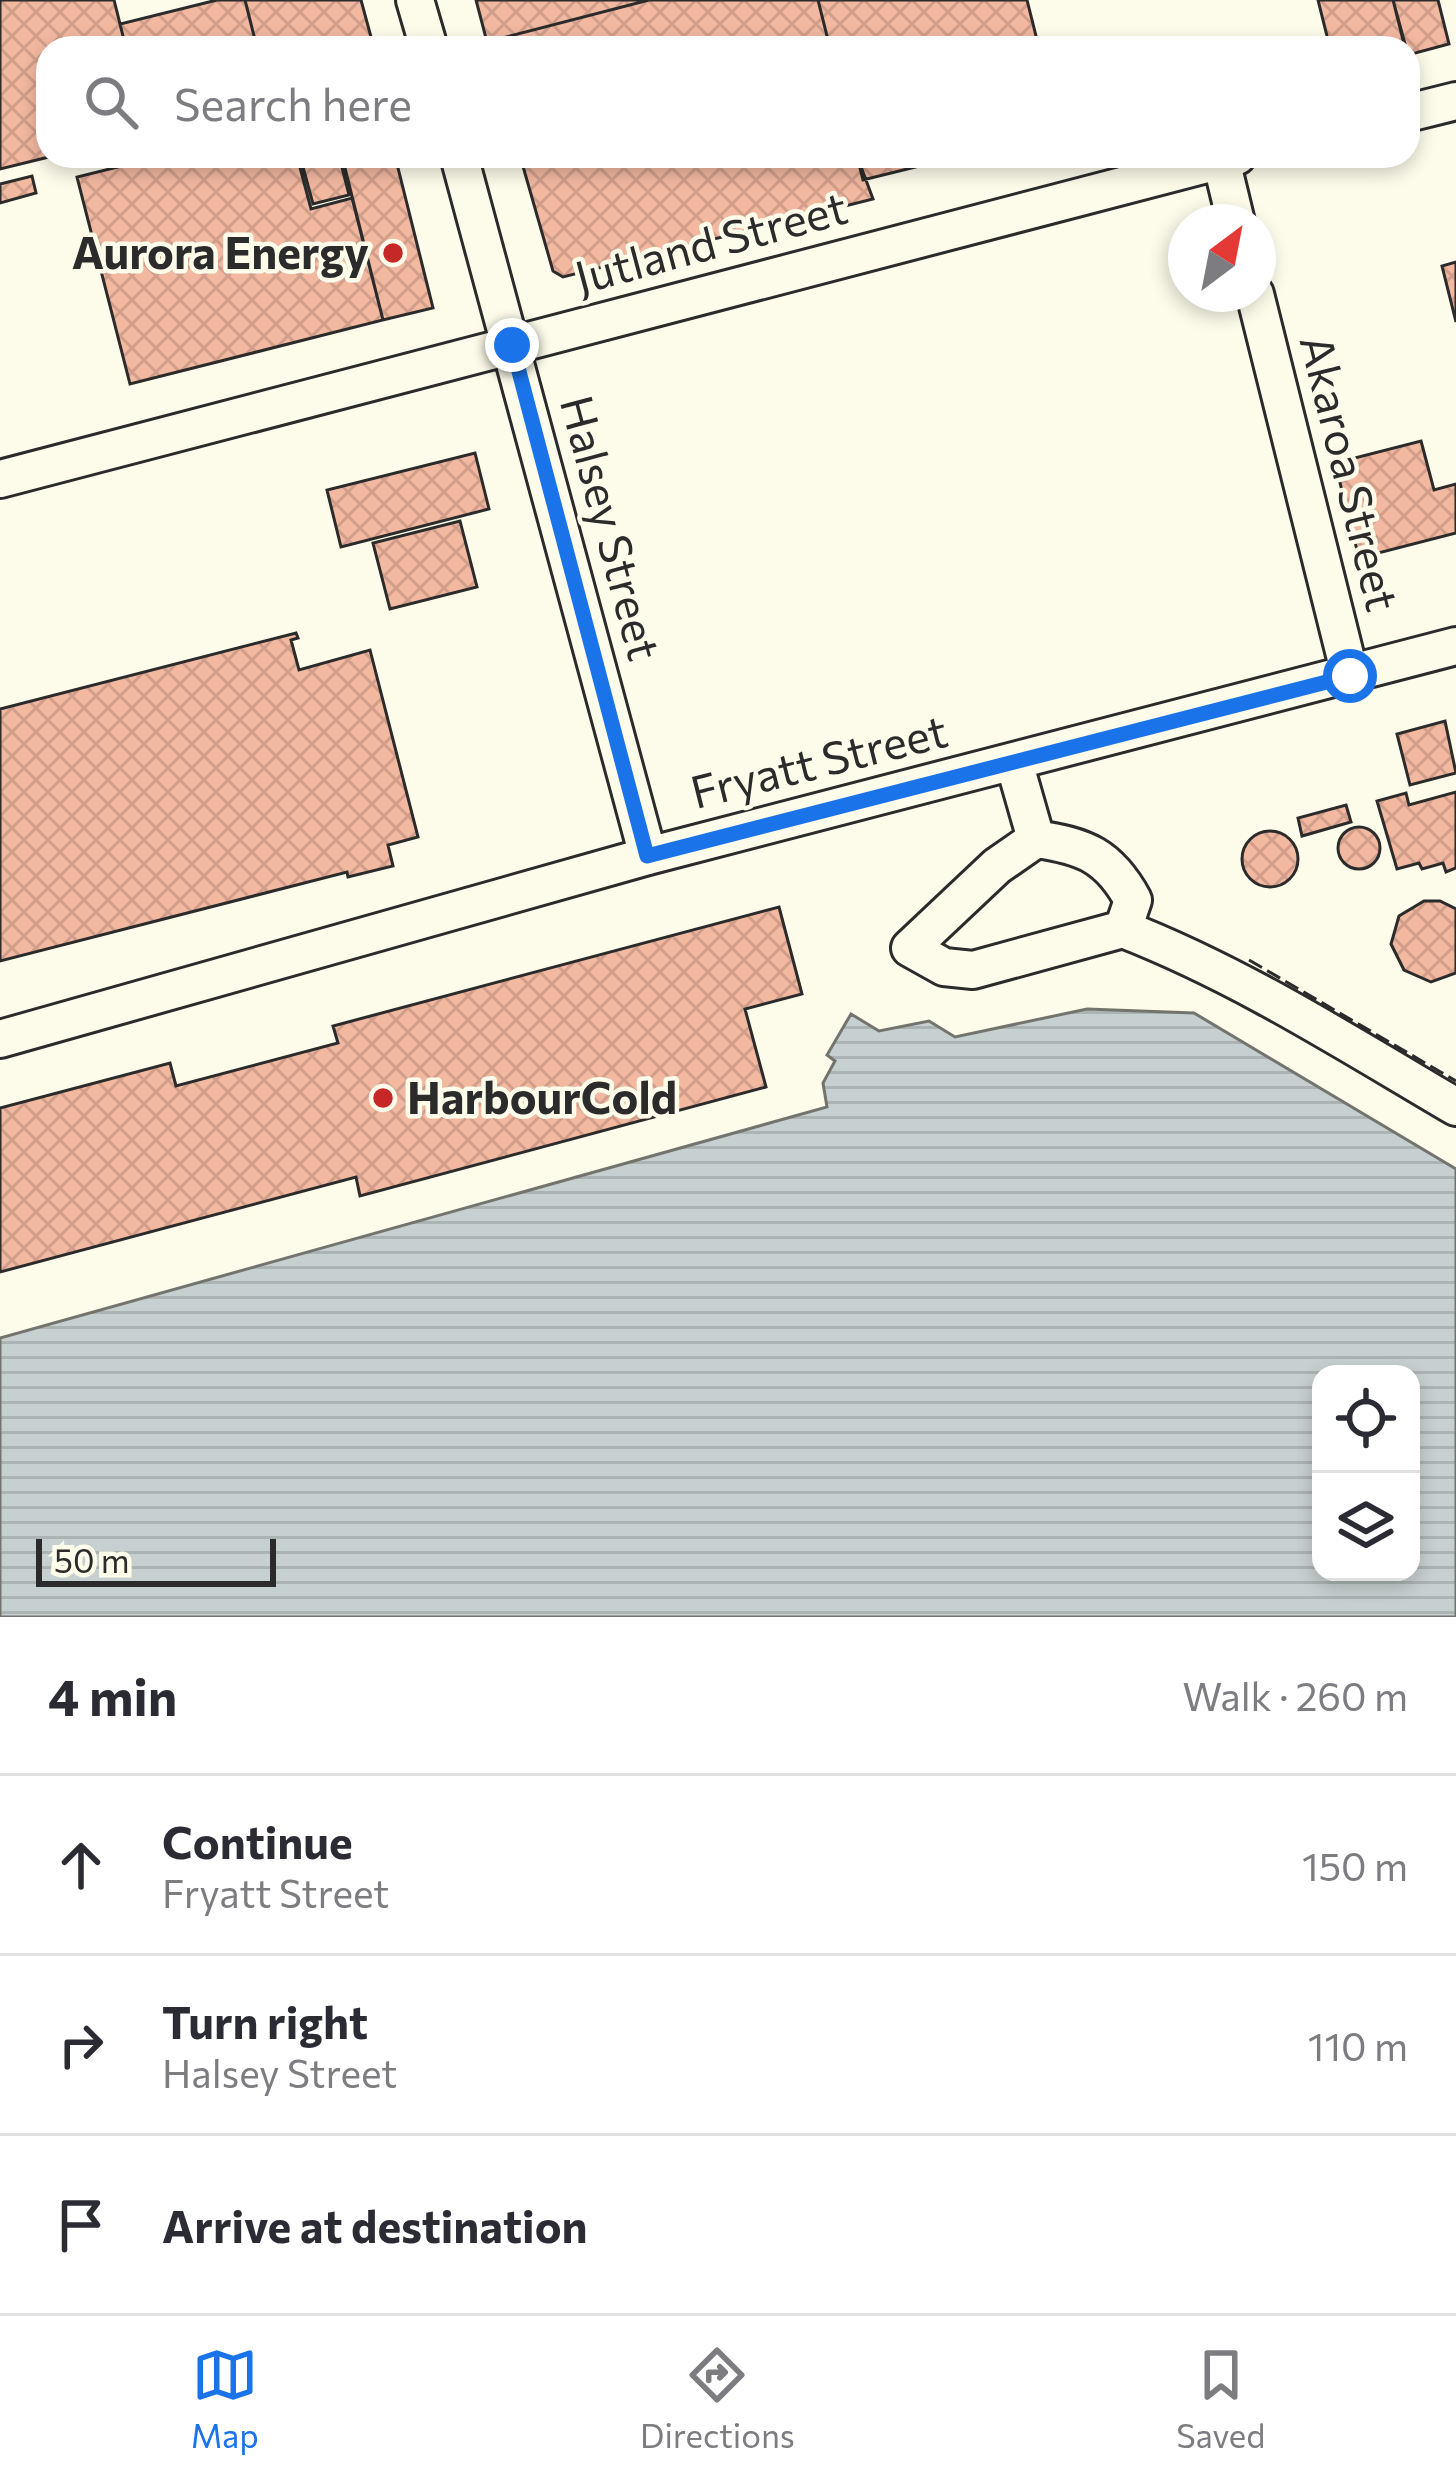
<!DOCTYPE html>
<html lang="en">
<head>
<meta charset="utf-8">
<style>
  :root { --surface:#fff; --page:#f7f7f7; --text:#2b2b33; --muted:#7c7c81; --line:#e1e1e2; --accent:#1a73e8 }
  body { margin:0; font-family:Commissioner,sans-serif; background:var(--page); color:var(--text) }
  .controls { position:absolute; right:36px; bottom:36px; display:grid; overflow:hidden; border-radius:24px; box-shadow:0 6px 18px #0003 }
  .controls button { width:108px; height:108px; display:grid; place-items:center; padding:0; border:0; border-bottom:3px solid var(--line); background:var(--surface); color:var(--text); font:60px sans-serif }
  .compass { position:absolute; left:1168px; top:204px; width:108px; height:108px; border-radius:50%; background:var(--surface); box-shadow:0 6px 18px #0003; rotate:32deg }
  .scale { position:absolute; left:36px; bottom:30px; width:240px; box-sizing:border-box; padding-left:12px; border:6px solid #2b2b2b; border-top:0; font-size:33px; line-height:42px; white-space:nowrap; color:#2b2b2b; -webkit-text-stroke:9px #fdfbea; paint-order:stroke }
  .stop { position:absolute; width:36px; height:36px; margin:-27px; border:9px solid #1a73e8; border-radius:50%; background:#fff }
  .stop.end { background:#1a73e8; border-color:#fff; box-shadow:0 3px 12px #0008 }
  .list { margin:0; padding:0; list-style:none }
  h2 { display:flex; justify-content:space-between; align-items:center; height:156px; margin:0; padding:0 48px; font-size:51px }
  h2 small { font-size:39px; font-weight:400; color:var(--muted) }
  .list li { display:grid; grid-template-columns:78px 1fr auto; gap:36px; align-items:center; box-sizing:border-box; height:180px; padding:0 48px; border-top:3px solid var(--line) }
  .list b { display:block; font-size:45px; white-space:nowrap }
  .list p { margin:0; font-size:39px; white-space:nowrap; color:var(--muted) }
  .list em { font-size:39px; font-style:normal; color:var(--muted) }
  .icon { flex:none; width:66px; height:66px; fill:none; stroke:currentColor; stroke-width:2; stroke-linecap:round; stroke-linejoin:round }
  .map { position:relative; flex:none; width:1456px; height:1617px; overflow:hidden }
  .search { position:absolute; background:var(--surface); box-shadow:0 6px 18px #0003; left:36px; right:36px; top:36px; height:132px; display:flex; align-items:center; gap:30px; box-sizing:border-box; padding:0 42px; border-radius:36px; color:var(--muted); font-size:45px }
  .sheet { height:696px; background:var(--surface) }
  nav { display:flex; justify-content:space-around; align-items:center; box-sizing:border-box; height:168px; border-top:3px solid var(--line); background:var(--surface); font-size:33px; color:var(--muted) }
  nav a { display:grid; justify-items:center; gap:6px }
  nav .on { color:var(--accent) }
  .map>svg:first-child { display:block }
  .water { fill:url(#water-rules); stroke:#74746e; stroke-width:3; fill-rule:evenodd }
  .building { fill:url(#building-cross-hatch); stroke:#2b2b2b; stroke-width:3 }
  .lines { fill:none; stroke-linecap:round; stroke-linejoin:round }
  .minor-casing { stroke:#2b2b2b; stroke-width:42 }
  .minor { stroke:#fdfbea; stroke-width:36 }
  .fence { stroke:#2b2b2b; stroke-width:3; stroke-dasharray:15 6; stroke-linecap:butt }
  .route { stroke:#1a73e8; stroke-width:15 }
  .poi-dot { fill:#c62828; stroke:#fdfbea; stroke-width:4.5 }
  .labels { text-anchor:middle; stroke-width:9; stroke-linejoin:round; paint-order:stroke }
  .street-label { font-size:45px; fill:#2b2b2b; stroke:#fdfbea }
  .poi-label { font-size:45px; font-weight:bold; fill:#2b2b2b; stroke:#fdfbea; text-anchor:end }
</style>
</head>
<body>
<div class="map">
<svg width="1456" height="1617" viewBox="0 0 1456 1617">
  <defs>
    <pattern id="water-rules" width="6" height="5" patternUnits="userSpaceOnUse" patternTransform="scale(3)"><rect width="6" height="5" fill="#c7d0d0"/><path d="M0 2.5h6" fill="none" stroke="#abb3b3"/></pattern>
    <pattern id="building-cross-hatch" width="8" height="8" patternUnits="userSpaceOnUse" patternTransform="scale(3)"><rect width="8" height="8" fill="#f2b8a0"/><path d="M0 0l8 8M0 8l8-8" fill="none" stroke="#d09e8a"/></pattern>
  </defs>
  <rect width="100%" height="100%" fill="#fdfbea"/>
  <path class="water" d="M1087 1009 1194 1013 1456 1169V1617H0V1338L827 1107 823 1083 835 1061 827 1055 851 1014 879 1031 929 1021 955 1037ZM1321 1374H1411V1572H1321Z"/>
  <path class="building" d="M0 0H114L126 48H48V156H53L0 169Z
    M217 0H245L257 48H126L120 24Z
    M245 0H361L374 48H257Z
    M476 0H649L487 42Z
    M649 0H818L830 48H489L487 42Z
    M818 0H1027L1039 48H830Z
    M1318 0H1393L1405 48H1330Z
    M1393 0H1438L1449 44 1408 55Z
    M162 156H297L311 209 352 198 383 320 130 384 77 177Z
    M300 156H339L349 195 313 204Z
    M342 156H395L433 308 383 320Z
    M520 156H857L873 199 563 277 553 271Z
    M857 156H960L863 180Z
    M32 176 36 193 0 203V184Z
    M1456 262V322L1442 266Z
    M1421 441 1434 490 1456 484V533L1359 558 1335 463Z
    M475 453 489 509 341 547 327 490Z
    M460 521 477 587 390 609 373 543Z
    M296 633 298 638 291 640 299 670 370 650 418 837 388 845 393 866 348 877 347 872 0 961V709Z
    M1445 721 1456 773 1410 785 1397 734Z
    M1456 792V868L1446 872 1443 863 1422 869 1419 863 1397 869 1377 801 1406 793 1409 805Z
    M1346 805 1351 822 1302 836 1298 818Z
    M1338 848a21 21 0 1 1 42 0a21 21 0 1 1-42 0Z
    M1242 859a28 28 0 1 1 56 0a28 28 0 1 1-56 0Z
    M1424 901H1440L1456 909V973L1431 982 1404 970 1391 944 1399 916Z
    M779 907 802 994 745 1009 766 1087 360 1196 356 1177 0 1272V1108L170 1063 176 1086 338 1043 333 1026Z"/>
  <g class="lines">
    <g class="minor-casing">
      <path id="minor" d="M415 0 429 48
        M1408 113 1456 101
        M459 156 648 856
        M1221 160 1236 222
        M1255 294 1350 675
        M0 479 1237 156
        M1014 762 1036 839
        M1036 839C1085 846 1109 856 1133 900L1123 929 973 970 944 967 910 948 997 866Z
        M1123 929C1241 975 1347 1043 1456 1107
        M0 1039 648 856 1456 646"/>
    </g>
    <use href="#minor" class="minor"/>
    <path class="fence" d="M1249 960 1456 1081"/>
  </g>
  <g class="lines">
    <path class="route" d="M512 345 647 856 1350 676"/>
  </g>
  <g class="poi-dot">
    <circle cx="393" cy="253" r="12"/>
    <circle cx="383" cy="1098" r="12"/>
  </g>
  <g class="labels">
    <g class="street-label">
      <text transform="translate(711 243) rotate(-15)" y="16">Jutland Street</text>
      <text transform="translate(1349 473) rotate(76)" y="16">Akaroa Street</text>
      <text transform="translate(610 528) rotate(75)" y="16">Halsey Street</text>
      <text transform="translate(819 762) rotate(-14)" y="16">Fryatt Street</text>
    </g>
    <g class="poi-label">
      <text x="369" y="269">Aurora Energy</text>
      <text x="407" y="1114" text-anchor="start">HarbourCold</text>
    </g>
  </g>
</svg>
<div class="controls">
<button><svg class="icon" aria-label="locate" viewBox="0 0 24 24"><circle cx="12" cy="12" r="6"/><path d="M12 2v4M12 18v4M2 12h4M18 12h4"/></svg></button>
<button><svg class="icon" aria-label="layers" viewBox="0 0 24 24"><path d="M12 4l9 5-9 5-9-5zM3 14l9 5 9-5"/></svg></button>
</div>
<svg class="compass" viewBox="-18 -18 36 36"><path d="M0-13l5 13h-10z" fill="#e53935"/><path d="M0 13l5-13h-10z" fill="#7c7c81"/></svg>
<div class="scale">50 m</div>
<div class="stop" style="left:1350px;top:676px"></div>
<div class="stop end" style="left:512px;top:345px"></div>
<div class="search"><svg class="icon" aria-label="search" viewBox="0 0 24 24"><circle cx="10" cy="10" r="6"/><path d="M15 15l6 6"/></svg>Search here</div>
</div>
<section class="sheet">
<h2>4 min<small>Walk · 260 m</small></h2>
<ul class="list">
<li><svg class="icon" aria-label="ahead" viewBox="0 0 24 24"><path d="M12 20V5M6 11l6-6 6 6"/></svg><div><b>Continue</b><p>Fryatt Street</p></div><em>150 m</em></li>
<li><svg class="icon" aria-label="right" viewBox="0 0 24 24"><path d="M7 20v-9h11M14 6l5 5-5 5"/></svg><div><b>Turn right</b><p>Halsey Street</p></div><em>110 m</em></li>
<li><svg class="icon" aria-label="arrive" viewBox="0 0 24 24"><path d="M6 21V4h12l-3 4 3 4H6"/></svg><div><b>Arrive at destination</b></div></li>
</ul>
</section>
<nav>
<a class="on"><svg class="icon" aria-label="map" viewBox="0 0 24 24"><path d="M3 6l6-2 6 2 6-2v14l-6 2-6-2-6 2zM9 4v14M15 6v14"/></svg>Map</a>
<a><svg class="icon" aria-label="directions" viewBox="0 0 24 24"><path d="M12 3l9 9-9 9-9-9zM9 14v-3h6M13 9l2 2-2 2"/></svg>Directions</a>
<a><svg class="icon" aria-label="saved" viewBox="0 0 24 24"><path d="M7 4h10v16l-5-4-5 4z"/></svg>Saved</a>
</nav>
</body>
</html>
